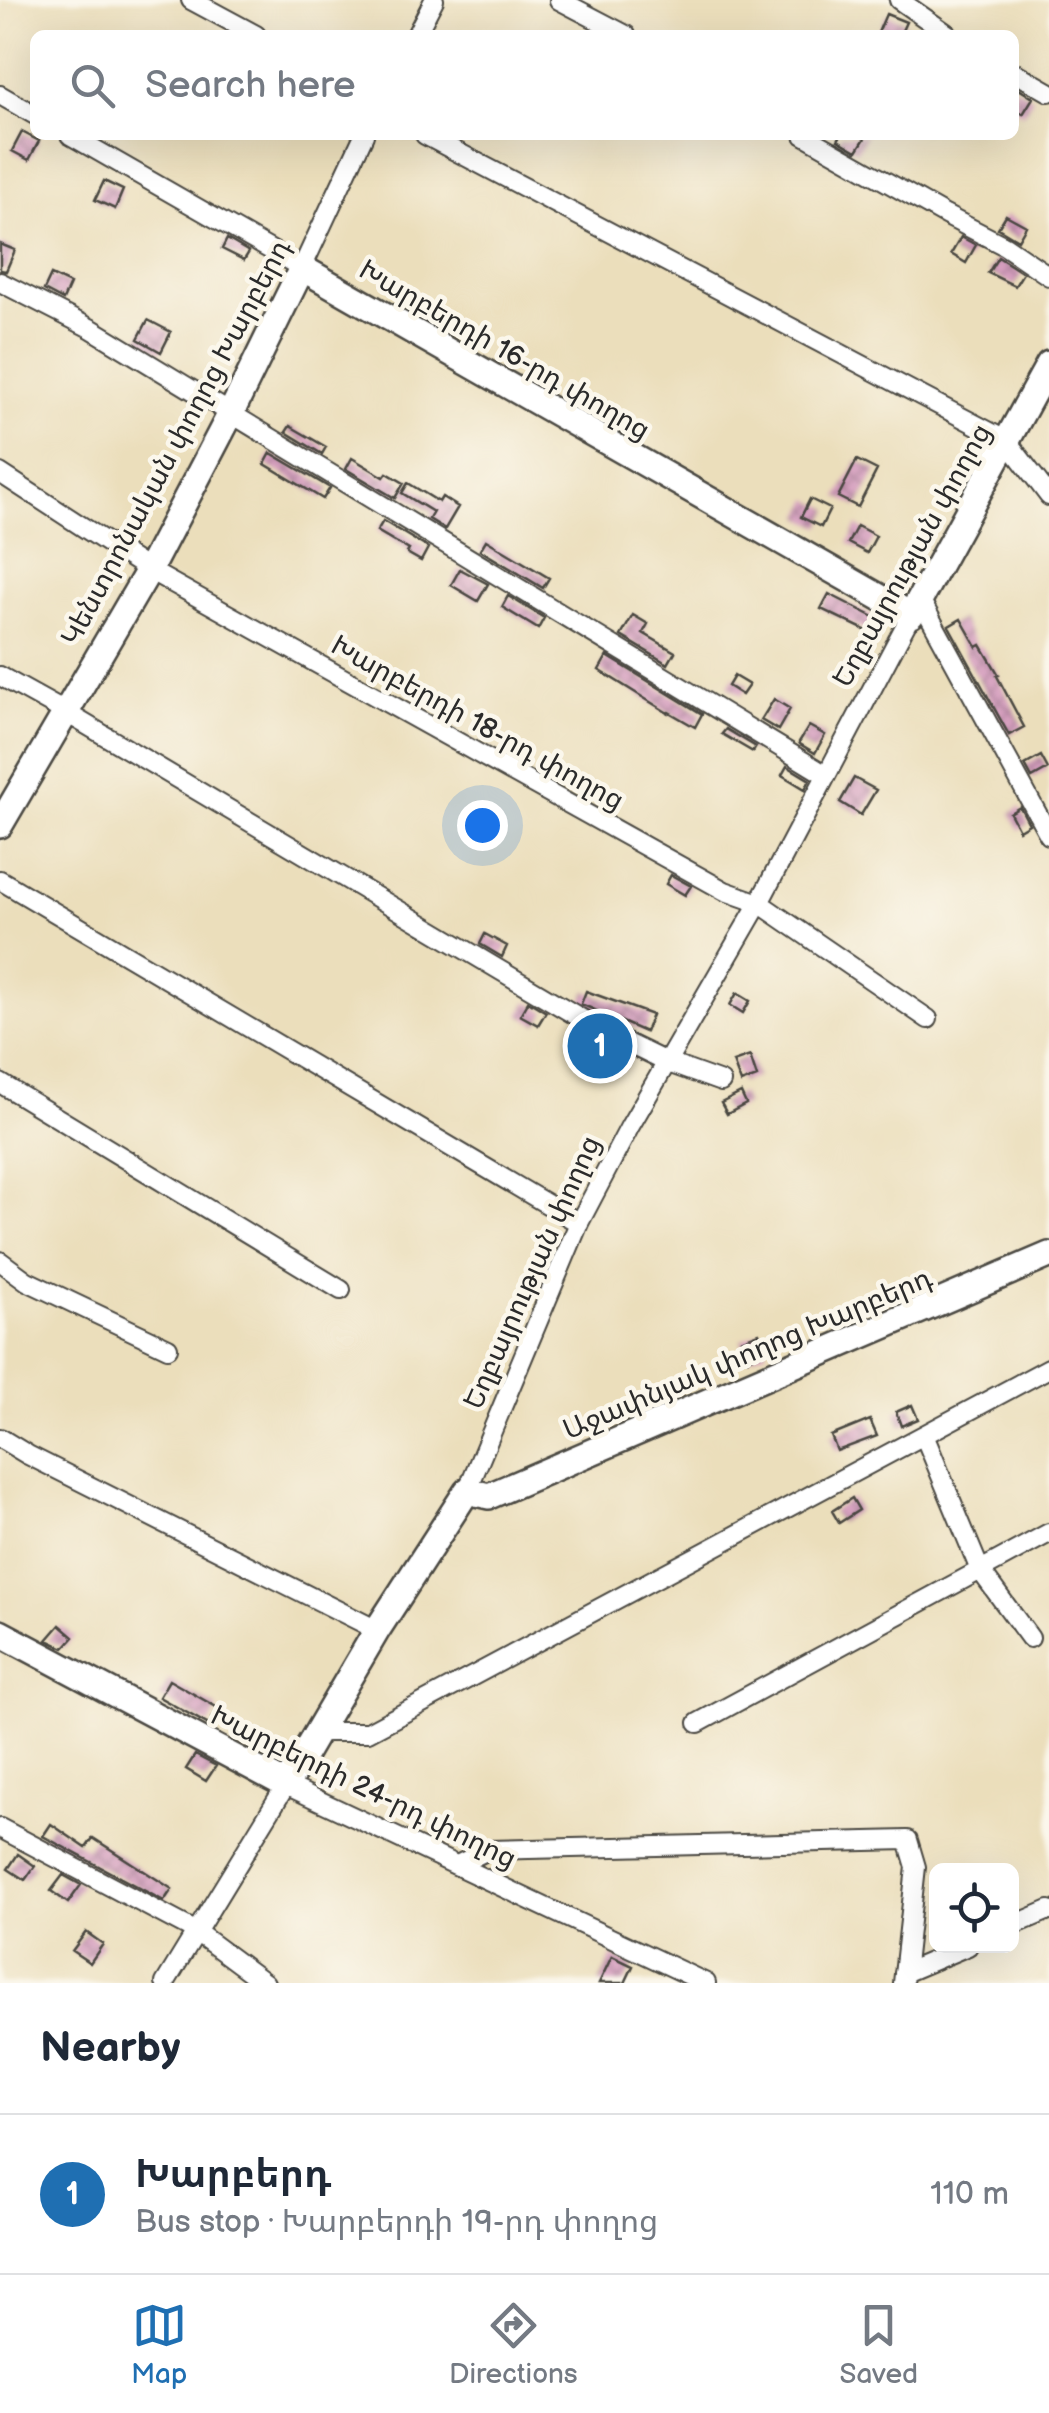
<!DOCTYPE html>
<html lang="en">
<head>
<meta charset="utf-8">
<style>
  :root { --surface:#fff; --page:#f6f6f7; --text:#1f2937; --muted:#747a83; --line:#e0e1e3; --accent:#1f6fb2 }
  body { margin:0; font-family:"Balsamiq Sans","Noto Sans Armenian",sans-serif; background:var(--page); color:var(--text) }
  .controls { position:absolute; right:30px; bottom:30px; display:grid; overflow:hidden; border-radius:15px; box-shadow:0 10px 40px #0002 }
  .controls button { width:90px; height:90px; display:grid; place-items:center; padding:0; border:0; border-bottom:2px solid var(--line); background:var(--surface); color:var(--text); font:50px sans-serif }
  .you { position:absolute; left:482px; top:825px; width:35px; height:35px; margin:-25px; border:8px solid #fff; border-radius:50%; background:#1a73e8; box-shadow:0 0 0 15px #1a73e833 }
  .badge { display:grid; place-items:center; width:65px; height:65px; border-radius:50%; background:var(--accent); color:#fff; font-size:32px; font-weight:700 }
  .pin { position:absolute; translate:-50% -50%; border:5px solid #fff; box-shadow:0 2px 10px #0006 }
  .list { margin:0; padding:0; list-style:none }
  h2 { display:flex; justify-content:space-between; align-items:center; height:130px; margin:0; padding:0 40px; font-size:42px }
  h2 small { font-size:32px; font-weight:400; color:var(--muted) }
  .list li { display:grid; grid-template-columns:65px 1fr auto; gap:30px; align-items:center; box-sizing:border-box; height:160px; padding:0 40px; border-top:2px solid var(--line) }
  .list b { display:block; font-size:38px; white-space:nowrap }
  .list p { margin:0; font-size:32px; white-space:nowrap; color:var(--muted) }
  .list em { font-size:32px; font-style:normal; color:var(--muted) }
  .icon { flex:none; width:55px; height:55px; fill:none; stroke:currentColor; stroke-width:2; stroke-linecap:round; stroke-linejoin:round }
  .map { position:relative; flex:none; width:1049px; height:1983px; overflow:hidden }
  .search { position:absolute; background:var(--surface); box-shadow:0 10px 40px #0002; left:30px; right:30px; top:30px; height:110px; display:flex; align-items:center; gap:25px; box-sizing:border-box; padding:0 35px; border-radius:15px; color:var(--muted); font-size:38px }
  .sheet { height:290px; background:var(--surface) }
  nav { display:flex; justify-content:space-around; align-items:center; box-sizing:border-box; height:140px; border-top:2px solid var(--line); background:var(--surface); font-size:28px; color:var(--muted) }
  nav a { display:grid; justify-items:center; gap:5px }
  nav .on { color:var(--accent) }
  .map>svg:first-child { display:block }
  .building { fill:url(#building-cross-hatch) }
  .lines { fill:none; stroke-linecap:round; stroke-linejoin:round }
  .street-casing { stroke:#484641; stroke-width:22 }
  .secondary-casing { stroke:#484641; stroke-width:30 }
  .street { stroke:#fff; stroke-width:18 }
  .secondary { stroke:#fff; stroke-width:25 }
  .labels { text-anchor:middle; stroke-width:9; stroke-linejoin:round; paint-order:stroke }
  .street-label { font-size:28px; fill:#2b2b2b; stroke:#fbf7ec }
</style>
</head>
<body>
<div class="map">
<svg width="1049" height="1983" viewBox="0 0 1049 1983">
  <defs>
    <pattern id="building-cross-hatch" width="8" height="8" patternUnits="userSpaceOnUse" patternTransform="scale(2.5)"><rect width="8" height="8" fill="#d59ebe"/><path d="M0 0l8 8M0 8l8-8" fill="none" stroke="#ad819b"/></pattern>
  </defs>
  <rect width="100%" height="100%" fill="#fbf7ec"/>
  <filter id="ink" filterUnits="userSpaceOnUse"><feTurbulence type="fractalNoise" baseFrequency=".01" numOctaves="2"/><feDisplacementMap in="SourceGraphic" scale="20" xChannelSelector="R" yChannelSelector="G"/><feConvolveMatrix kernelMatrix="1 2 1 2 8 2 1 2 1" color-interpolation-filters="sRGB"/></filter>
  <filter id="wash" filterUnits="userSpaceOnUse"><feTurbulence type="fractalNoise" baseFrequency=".0048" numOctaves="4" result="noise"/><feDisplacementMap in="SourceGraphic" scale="40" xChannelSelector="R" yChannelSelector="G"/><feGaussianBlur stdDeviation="2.25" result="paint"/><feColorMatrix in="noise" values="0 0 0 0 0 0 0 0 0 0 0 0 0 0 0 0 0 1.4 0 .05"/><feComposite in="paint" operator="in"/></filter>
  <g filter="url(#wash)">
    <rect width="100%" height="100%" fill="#ebdebb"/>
    <g id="blocks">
      <path class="building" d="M886 14 906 22 900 35H877Z
        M1014 86 1033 98 1023 114 1014 108Z
        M22 132 39 141 29 160 12 151Z
        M841 135H867L857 151 838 140Z
        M104 181 123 190 115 209 95 200Z
        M1006 215 1026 226 1018 240 998 228Z
        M961 237 976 245 966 263 951 254Z
        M227 239 249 252 244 260 222 249Z
        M0 244 15 250 6 271 0 270Z
        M998 257 1023 273 1015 286 988 273Z
        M51 275 70 284 63 300 44 290Z
        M148 320 171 332 161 352 138 339Z
        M290 426 326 447 322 454 286 432Z
        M271 453 330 488 323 499 265 464Z
        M352 458 384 477 387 473 404 483 395 498 346 469Z
        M857 460 877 470 858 507 838 497Z
        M408 483 439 502 442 497 458 507 445 529 429 519 433 512 402 493Z
        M810 499 830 509 821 527 801 517Z
        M383 521 428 548 421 561 407 553 409 550 377 531Z
        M857 526 876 536 867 553 848 543Z
        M486 540 549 578 543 588 480 550Z
        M460 569 488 584 478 601 451 585Z
        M829 594 876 618 869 632 821 609Z
        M508 596 544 618 538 629 502 607Z
        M633 615 648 624 643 633 675 652 668 664 621 636Z
        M961 619 977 647 981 645 999 675 997 676 1024 727 1009 735 949 626Z
        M607 656 702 714 695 727 669 712 668 713 599 670Z
        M734 676 749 685 742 695 728 686Z
        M774 699 790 709 778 730 761 720Z
        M809 726 825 735 815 753 800 744 799 742Z
        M726 729 756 747 753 752 722 734Z
        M1041 756 1048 769 1032 778 1025 765Z
        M787 766 810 780 805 789 782 775Z
        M854 778 876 790 861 815 840 802Z
        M1020 807 1029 824 1019 830 1010 813Z
        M671 875 691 886 685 895 666 884Z
        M485 934 507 946 502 957 480 944Z
        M586 991 652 1015 645 1032 581 1004Z
        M737 993 750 1001 743 1013 730 1005Z
        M528 1001 546 1012 538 1025 520 1015Z
        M750 1056 757 1077 741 1083 733 1062Z
        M741 1093 746 1104 727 1114 721 1103Z
        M759 1333 767 1351 748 1359 741 1340Z
        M912 1405 918 1419 901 1426 896 1412Z
        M870 1420 877 1436 837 1451 831 1436Z
        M852 1498 859 1510 839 1523 832 1511Z
        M60 1625 74 1637 64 1648 47 1640Z
        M169 1680 218 1708 209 1725 159 1697Z
        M195 1755 216 1766 206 1781 186 1769Z
        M51 1824 86 1848 93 1838 172 1889 164 1901 43 1836Z
        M18 1854 35 1866 25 1880 8 1869Z
        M63 1875 81 1885 68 1903 51 1891Z
        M86 1932 103 1944 90 1963 72 1951Z
        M612 1956 633 1966 625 1983H599Z"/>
    </g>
  </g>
  <g filter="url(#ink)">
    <use href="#blocks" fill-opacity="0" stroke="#484641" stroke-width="2.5"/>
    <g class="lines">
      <g class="street-casing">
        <path id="street" d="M191 0 256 35
          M559 0 626 35
          M899 0 949 35
          M416 35 434 0
          M1014 72 1049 92
          M0 95 35 115
          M70 135 302 268 364 135
          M425 135 1007 441 1049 496
          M804 135 945 215 1005 246 1049 276
          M0 282 92 329 826 775
          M0 473 149 570 725 891 759 903 928 1019
          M920 599 1049 835
          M0 676 65 712 604 1032 668 1063 721 1082
          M0 880 579 1223
          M0 1083 341 1290
          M0 1261 27 1281 168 1348
          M924 1435 980 1570 1030 1638
          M0 1438 28 1455 377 1630
          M467 1491 579 1223 630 1126 759 903 911 615
          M698 1723 1049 1533
          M319 1732H368L1049 1368
          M0 1828 195 1931 265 1983
          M457 1865 488 1850 908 1840 916 1867 903 1983
          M1012 1926 1049 1910
          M904 1973 968 1946
          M165 1983 286 1785 706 1983"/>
      </g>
      <g class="secondary-casing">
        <path id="secondary" d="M0 825 149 570 231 413 302 268 911 615 1049 364
          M0 1633 286 1785 377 1630 467 1491 489 1496 1049 1255"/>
      </g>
      <use href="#street" class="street"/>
      <use href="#secondary" class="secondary"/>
    </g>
  </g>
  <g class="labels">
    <g class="street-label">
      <text transform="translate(505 349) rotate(30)" y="10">Խարբերդի 16-րդ փողոց</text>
      <text transform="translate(175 442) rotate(-62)" y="10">Կենտրոնական փողոց Խարբերդ</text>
      <text transform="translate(911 555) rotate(-61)" y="10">Եղբայրության փողոց</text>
      <text transform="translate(478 722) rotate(29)" y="10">Խարբերդի 18-րդ փողոց</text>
      <text transform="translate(531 1272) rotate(-66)" y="10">Եղբայրության փողոց</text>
      <text transform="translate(747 1353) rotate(-23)" y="10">Աջափնյակ փողոց Խարբերդ</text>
      <text transform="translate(364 1786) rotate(26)" y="10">Խարբերդի 24-րդ փողոց</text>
    </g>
  </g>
</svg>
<div class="controls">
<button><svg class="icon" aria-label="locate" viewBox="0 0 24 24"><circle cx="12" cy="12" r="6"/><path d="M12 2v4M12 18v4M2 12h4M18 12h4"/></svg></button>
</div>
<div class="you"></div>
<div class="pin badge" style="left:600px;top:1046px">1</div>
<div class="search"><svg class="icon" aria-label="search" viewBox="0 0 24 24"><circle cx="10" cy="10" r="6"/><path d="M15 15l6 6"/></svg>Search here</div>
</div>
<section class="sheet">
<h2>Nearby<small></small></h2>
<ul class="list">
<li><span class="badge">1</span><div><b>Խարբերդ</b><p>Bus stop · Խարբերդի 19-րդ փողոց</p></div><em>110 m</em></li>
</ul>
</section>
<nav>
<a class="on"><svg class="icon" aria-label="map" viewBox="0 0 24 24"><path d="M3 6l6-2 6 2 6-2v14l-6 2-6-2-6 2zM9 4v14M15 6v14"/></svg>Map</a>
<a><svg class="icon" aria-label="directions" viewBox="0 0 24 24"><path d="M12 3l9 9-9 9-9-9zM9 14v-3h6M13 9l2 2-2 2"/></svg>Directions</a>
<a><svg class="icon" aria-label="saved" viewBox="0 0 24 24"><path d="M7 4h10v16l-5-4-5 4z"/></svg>Saved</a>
</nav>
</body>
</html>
